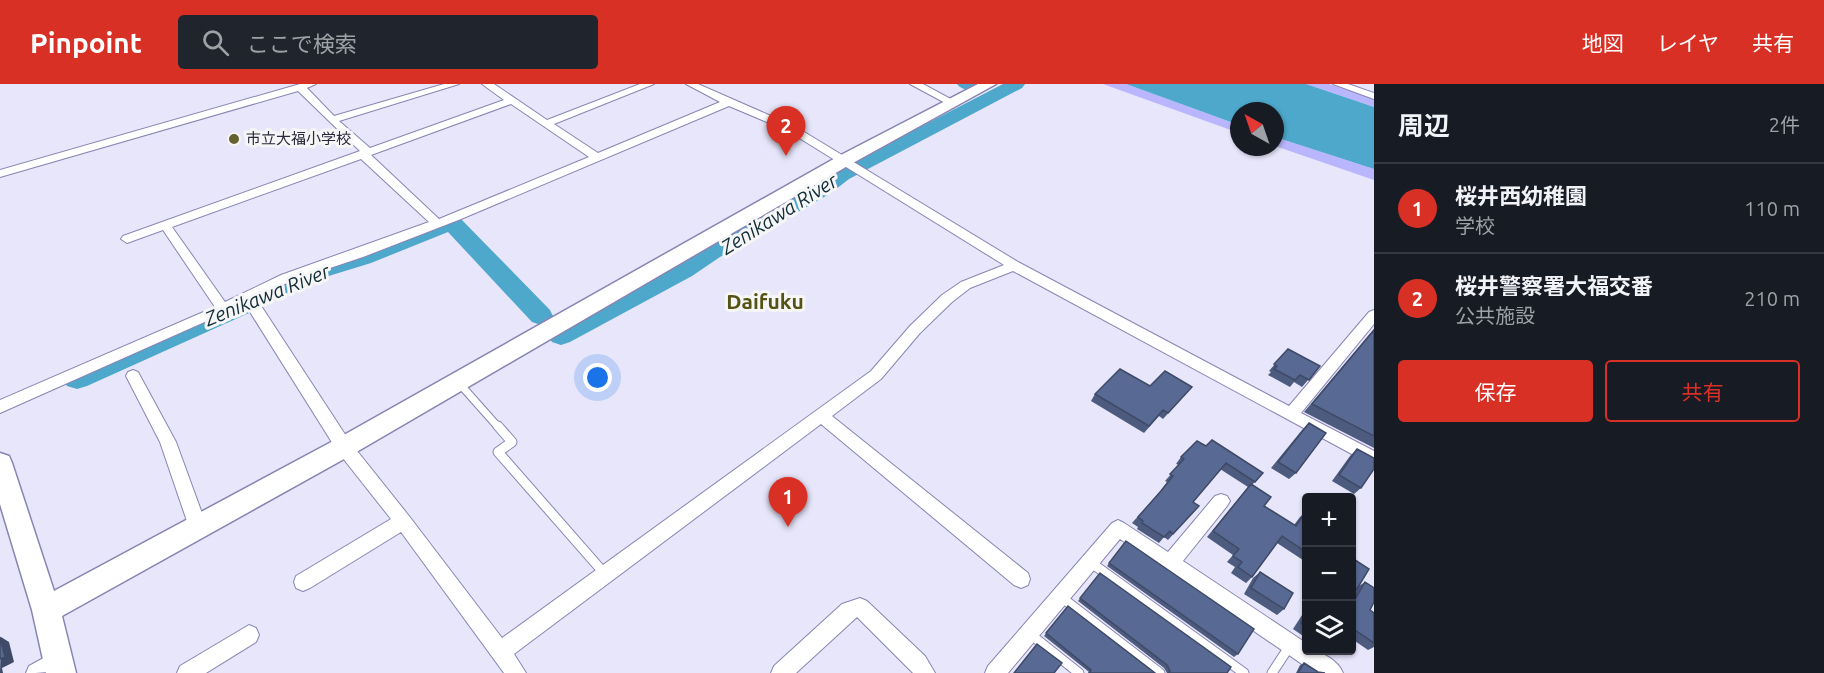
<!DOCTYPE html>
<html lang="ja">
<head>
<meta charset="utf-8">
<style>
  :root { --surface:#171b24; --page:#20242c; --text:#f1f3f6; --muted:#9ea1a6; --line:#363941; --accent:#d93025 }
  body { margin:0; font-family:Ubuntu,"Noto Sans JP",sans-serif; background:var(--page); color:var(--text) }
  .controls { position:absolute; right:18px; bottom:18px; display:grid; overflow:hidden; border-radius:6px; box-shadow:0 2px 4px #0004 }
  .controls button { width:54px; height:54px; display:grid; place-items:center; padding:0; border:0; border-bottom:2px solid var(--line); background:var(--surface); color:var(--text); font:30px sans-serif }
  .compass { position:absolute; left:1230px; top:18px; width:54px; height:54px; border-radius:50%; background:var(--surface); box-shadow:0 2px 4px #0004; rotate:320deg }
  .you { position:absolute; left:598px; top:294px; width:21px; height:21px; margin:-15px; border:4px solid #fff; border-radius:50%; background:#1a73e8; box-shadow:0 0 0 9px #1a73e833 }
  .badge { display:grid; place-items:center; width:39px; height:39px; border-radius:50%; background:var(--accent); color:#fff; font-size:20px; font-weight:700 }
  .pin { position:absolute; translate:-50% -50px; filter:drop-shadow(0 2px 3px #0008) }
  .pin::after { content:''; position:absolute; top:32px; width:21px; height:18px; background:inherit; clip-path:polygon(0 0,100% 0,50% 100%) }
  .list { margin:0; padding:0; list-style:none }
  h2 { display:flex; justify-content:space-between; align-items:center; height:78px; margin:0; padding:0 24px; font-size:26px }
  h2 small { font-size:20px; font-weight:400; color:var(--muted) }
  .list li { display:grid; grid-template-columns:39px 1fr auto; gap:18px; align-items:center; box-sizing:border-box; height:90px; padding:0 24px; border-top:2px solid var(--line) }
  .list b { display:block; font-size:22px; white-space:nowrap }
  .list p { margin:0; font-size:20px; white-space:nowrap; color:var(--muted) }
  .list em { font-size:20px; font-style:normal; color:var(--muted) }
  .actions { display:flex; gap:12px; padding:18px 24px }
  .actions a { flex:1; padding:14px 0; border:2px solid var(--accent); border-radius:6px; text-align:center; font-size:21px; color:var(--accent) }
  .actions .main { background:var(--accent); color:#fff }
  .icon { flex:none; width:33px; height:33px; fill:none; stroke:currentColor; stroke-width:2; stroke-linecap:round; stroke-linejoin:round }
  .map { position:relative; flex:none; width:1374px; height:589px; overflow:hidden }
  header { display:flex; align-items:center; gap:36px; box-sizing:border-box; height:84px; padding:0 30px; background:var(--accent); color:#fff }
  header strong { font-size:28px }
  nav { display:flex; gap:33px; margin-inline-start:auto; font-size:21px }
  .search { width:420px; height:54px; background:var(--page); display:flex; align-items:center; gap:15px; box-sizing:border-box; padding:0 21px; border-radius:6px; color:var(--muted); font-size:22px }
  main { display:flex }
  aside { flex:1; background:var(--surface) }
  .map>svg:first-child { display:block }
  .green { fill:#bab6fe }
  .water { fill:#4da8cb }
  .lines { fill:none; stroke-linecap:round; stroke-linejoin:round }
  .river { fill:#4da8cb; fill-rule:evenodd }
  .lane-far1-casing { stroke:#8885b4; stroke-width:9 }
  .lane-casing { stroke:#8885b4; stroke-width:11 }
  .street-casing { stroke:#8885b4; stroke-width:2 }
  .secondary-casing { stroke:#8885b4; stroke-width:3 }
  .lane-far1 { stroke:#fff; stroke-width:7 }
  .lane { stroke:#fff; stroke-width:9 }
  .street { fill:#fff; fill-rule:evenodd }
  .secondary { fill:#fff; fill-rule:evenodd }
  .wall { fill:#4c5b7e }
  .shaded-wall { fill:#3e4a67 }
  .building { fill:#586a93; stroke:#3e4a67; stroke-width:1.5 }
  .poi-dot { fill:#64622f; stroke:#f6f6f6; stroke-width:2 }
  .labels { text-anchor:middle; stroke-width:6; stroke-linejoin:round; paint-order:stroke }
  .far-poi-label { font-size:15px; fill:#2b2a3d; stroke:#f6f6f6; text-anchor:start }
  .water-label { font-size:20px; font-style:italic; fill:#112d38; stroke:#f6f6f6 }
  .quarter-label { font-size:21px; font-weight:bold; fill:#555215; stroke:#f6f6f6 }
</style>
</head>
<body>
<header>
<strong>Pinpoint</strong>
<div class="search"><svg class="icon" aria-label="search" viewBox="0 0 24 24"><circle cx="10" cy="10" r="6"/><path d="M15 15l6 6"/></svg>ここで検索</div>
<nav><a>地図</a><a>レイヤ</a><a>共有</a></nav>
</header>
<main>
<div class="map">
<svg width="1374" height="589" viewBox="0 0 1374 589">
  <rect width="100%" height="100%" fill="#e7e6fb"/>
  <path class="green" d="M1103 0H1126L1239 41V49Z
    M1306 0H1329L1374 15V23Z
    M1275 53 1374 85V96L1275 62Z"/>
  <path class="water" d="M1126 0H1306L1374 23V85L1275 53V27H1239V41Z"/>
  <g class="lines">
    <path class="river" d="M957 0H976L977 1 974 5C967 6 962 6 957 0Z
      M1003 0H1025L1022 4 849 95 831 109 720 173 692 192 570 258 561 261 552 258 548 252 552 246 676 182 704 163 817 101 835 87Z
      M452 132 460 134 550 226 553 232 550 238 541 241 532 238 448 148 371 179 306 199 249 229 87 302 77 305 67 302 63 295 67 288 231 217 290 189 355 169Z"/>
    <g class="lane-far1-casing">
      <path id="lane-far1" d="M459 299 499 344"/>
    </g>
    <g class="lane-casing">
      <path id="lane" d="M498 342 512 358 498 368 604 489
        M1090 478 1244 589
        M1061 513 1160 589
        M1030 550 1079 589
        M1272 589 1291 560"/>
    </g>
    <g class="street-casing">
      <path id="street" d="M300 0H316L307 4 334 32 444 0H459L339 37 370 64 504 16 482 0H494L547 36 640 0H654L554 40 598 69 720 18 686 0H698L796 43 1018 178 1289 322 1369 228 1374 226V240L1301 329 1374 367V382L1013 187 970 204 952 218 920 249 881 295 832 332 1028 489 1030 495 1028 501 1021 504 1014 501 821 340 514 570 526 589H504L401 448 310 504 303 507 296 504 294 498 296 492 391 435 338 368 245 220 0 329V316L215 223 163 146 127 159 121 155 123 152 360 67 298 7 0 93V86ZM511 20 589 73 439 135 371 71ZM729 22 788 47 1004 181 961 198 942 211 910 242 871 287 502 554 409 432 350 358 256 214 291 197 363 173 461 135ZM361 75 429 138 281 191 225 218 172 143Z
        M910 0H923L958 19 949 21Z
        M1333 0H1348L1374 9V15Z
        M133 286 138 288 176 358 207 443 204 448 198 451 192 448 189 443 160 358 126 292 128 288Z
        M1221 410 1227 412 1230 417 1227 422 1183 477 1306 559V566C1320 566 1338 576 1343 589H1315L1120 455 1008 589H985L988 582 1112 439 1118 436 1124 439 1168 468 1215 412Z
        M860 514 867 517 925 572 935 589H913L857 533 796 589H771L774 582 842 520Z
        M249 541 256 544 259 551 256 558 206 589H177L180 582Z
        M58 566 65 569 68 576C61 589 42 589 26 589L29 582Z"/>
    </g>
    <g class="secondary-casing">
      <path id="secondary" d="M978 0H996L851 80 353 370 62 532 76 589H46L32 526 0 420V369L9 372 12 379 54 507 335 356 839 72Z"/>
    </g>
    <use href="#lane-far1" class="lane-far1"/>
    <use href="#lane" class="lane"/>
    <use href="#street" class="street"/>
    <use href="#secondary" class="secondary"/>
  </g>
  <path class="wall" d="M1374 245V364L1304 328Z
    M1288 265 1320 282 1302 303 1294 298 1290 303 1268 291 1271 288 1269 287Z
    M1150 302 1192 303 1163 335 1159 332 1144 349 1091 317 1095 310Z
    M1309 339 1296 389 1289 395 1271 384 1302 346Z
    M1206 362 1263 389 1252 401 1264 422 1294 441 1300 433 1306 427V478L1277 459 1252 493 1246 499 1231 489 1235 483 1227 478 1233 471 1207 453 1248 403 1220 385 1193 418 1199 422 1168 456 1164 453 1159 459 1137 445 1138 443 1132 439 1158 410 1167 398 1165 397 1179 381 1176 380 1181 373Z
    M1357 365 1361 404 1354 410 1332 397 1350 372Z
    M1126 457 1238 570 1234 573 1107 482Z
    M1352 474 1359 502 1365 498 1370 526 1374 529V563L1368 566 1352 555V512L1354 507 1352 509Z
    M1260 488 1284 525 1277 531 1244 510 1253 494Z
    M1100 489 1227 589H1167L1164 584 1078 517Z
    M1068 522 1155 589H1088L1089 588 1044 552Z
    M1306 526V554L1293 545 1304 528Z
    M1304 579 1318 588 1325 589H1296L1300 581Z"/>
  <path class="shaded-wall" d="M1 553 9 558 14 578 2 584 3 589H0Z"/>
  <path class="building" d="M1374 246V352L1312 320Z
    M1288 265 1320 282 1309 296 1300 291 1295 296 1274 285 1277 282 1274 280Z
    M1120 285 1150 302 1165 287 1192 303 1168 329 1163 326 1149 342 1095 310Z
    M1309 339 1326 349 1296 389 1278 378Z
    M1212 356 1263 389 1255 398 1226 379 1193 418 1199 422 1173 450 1170 447 1164 453 1142 439 1143 437 1138 433 1161 407 1173 392 1170 390 1184 375 1181 373 1197 357 1206 362Z
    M1357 365 1374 374V385L1361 404 1339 391Z
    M1251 400 1271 413 1264 422 1296 442 1306 427V468L1282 452 1252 493 1238 483 1242 478 1233 472 1239 465 1213 447Z
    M1126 457 1254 545 1238 570 1109 479Z
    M1352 474 1369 485 1357 505 1352 502Z
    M1260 488 1293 509 1284 525 1251 504Z
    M1100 489 1231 583 1227 589H1168L1170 587 1167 581 1080 514Z
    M1365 498 1374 504V518L1370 526 1374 529V559L1352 544V520Z
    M1068 522 1155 589H1089L1091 586 1046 549Z
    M1306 531V543L1301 539Z
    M0 553 5 573 0 575Z
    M1037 560 1062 579 1054 589H1014Z
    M1304 579 1318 588 1325 589H1298Z"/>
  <circle class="poi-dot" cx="234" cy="55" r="6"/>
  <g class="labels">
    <g class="far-poi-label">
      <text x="246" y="60">市立大福小学校</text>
    </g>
    <g class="water-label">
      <text transform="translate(779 130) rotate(-32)" y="7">Zenikawa River</text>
      <text transform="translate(267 211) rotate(-22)" y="7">Zenikawa River</text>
    </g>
    <g class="quarter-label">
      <text x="765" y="225">Daifuku</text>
    </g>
  </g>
</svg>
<div class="controls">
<button>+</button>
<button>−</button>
<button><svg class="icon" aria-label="layers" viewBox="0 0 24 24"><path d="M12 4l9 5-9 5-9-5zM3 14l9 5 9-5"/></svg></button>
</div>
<svg class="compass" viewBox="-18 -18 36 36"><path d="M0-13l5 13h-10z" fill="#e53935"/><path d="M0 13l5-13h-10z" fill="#9ea1a6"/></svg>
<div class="you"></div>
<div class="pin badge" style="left:788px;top:443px">1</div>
<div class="pin badge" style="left:786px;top:72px">2</div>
</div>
<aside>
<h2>周辺<small>2件</small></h2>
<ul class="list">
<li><span class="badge">1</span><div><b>桜井西幼稚園</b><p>学校</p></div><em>110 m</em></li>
<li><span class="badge">2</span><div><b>桜井警察署大福交番</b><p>公共施設</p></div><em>210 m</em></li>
</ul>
<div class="actions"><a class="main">保存</a><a>共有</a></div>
</aside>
</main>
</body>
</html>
